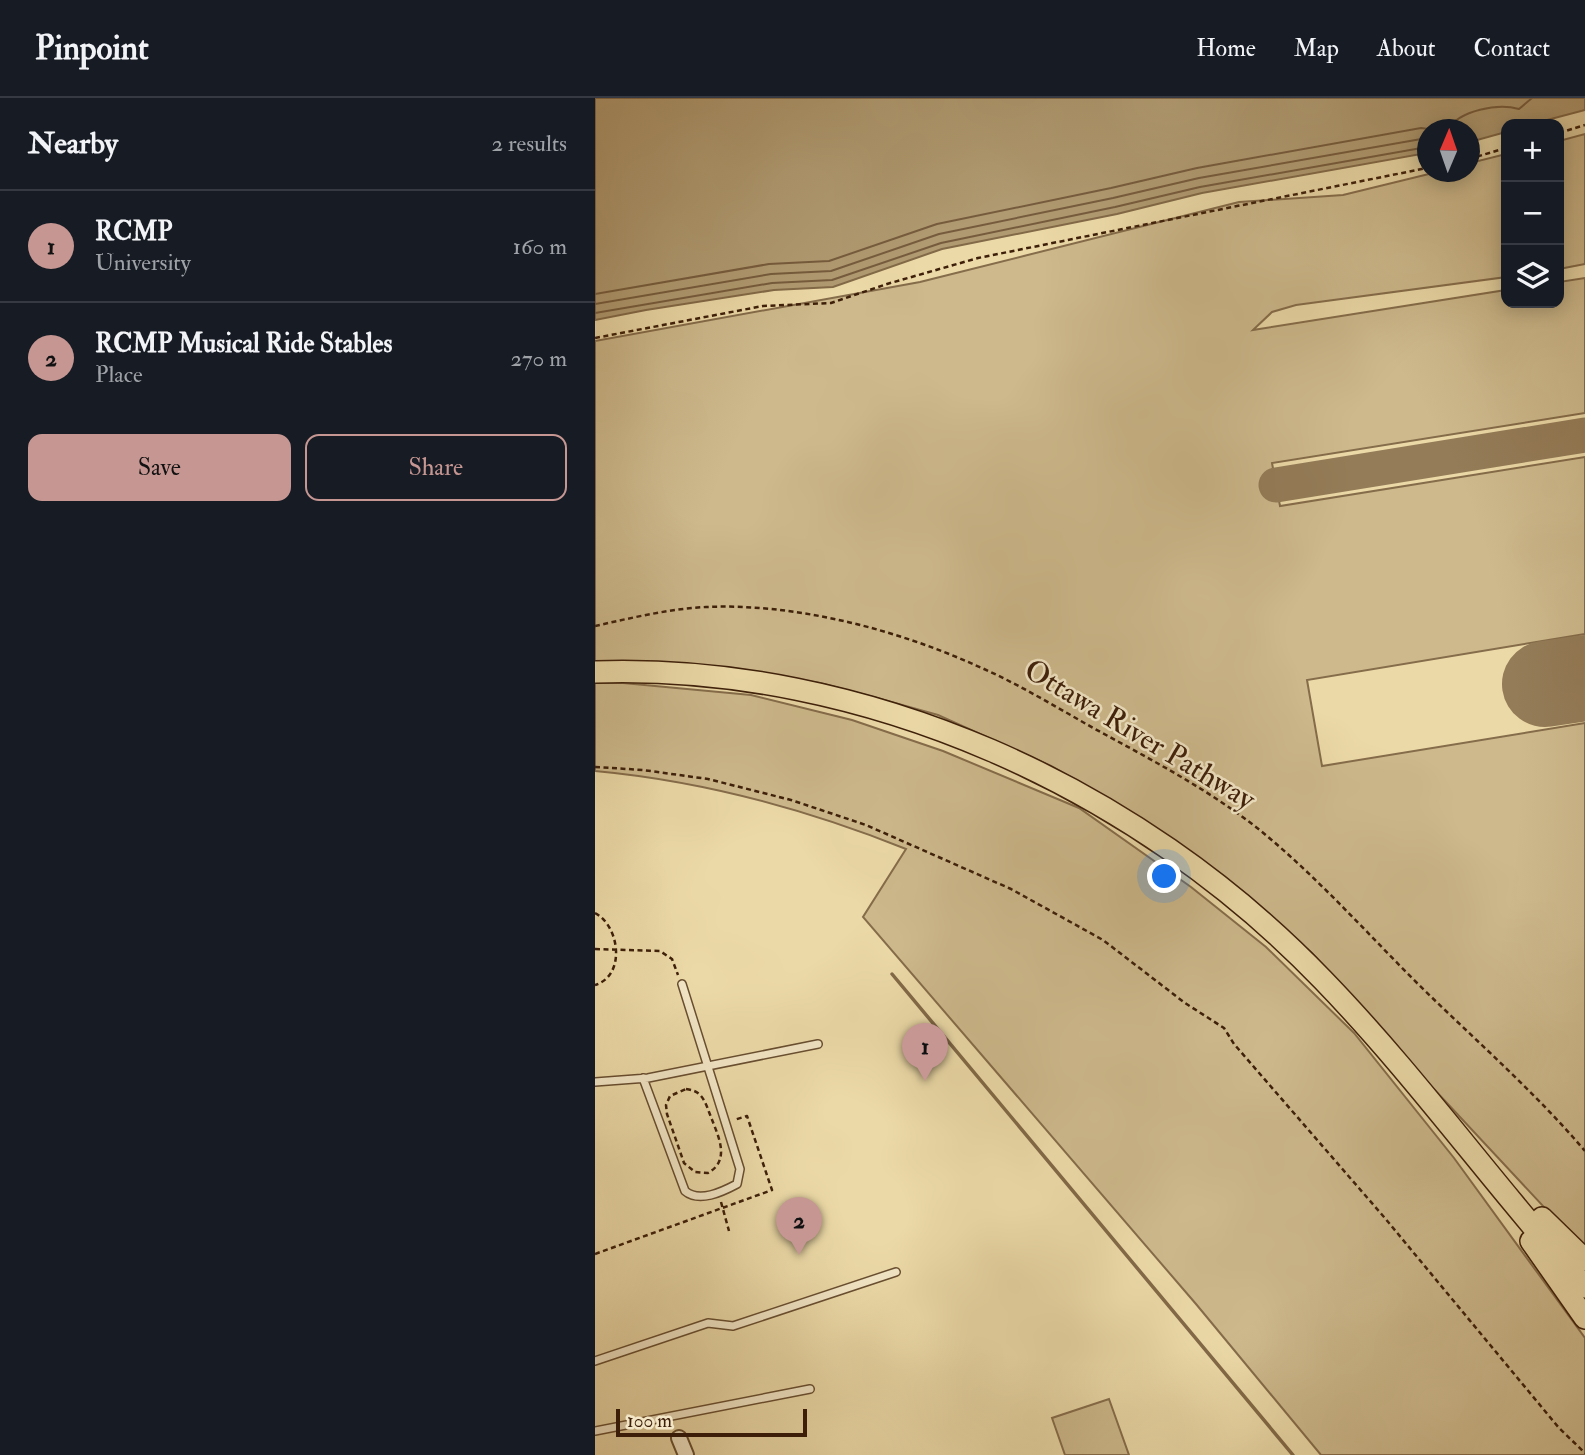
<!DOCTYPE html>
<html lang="en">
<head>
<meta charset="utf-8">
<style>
  :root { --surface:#171b24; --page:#20242c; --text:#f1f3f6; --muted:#9ea1a6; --line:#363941; --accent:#c59692 }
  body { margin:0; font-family:"IM FELL Double Pica",serif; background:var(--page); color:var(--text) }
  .controls { position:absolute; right:21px; top:21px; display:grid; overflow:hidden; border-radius:14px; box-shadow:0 4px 18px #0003 }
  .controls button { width:63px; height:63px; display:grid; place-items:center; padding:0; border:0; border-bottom:2px solid var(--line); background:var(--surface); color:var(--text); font:35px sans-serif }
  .compass { position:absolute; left:822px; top:21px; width:63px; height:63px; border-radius:50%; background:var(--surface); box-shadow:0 4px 18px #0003; rotate:2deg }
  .scale { position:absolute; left:21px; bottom:18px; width:191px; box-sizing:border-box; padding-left:7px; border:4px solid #3d1f09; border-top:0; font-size:19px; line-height:24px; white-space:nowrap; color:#3d1f09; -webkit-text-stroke:5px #f2e6c6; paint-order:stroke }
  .you { position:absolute; left:570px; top:779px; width:24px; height:24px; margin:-18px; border:5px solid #fff; border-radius:50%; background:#1a73e8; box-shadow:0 0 0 10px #1a73e833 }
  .badge { display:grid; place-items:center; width:46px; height:46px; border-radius:50%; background:var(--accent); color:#111; font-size:23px; font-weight:700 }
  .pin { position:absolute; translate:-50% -58px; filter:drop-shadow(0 2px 4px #0008) }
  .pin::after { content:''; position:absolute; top:37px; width:24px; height:21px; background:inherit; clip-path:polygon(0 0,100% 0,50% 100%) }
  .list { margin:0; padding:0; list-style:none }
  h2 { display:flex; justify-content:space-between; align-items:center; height:91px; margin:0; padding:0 28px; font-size:30px }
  h2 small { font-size:23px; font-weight:400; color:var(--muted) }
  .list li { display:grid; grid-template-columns:46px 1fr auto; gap:21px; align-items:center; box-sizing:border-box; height:112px; padding:0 28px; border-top:2px solid var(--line) }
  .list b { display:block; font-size:26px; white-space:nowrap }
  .list p { margin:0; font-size:23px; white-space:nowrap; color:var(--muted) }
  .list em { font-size:23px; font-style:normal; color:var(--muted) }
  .actions { display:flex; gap:14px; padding:21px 28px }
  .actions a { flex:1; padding:16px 0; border:2px solid var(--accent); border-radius:14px; text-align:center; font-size:24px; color:var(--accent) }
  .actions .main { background:var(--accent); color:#111 }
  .icon { flex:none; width:38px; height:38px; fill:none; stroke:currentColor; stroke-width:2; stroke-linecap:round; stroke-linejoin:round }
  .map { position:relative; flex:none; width:990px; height:1357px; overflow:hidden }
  header { display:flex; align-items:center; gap:42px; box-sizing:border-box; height:98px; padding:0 35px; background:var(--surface); border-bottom:2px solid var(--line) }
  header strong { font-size:33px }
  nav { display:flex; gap:38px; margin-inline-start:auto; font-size:24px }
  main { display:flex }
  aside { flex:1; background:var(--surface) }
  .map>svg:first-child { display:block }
  .green { fill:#cdb98c; stroke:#856c4a; stroke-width:2 }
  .water { fill:#b09a71; stroke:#826947; stroke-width:2 }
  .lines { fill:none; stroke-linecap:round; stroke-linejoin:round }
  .shore { stroke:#765c3d; stroke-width:2 }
  .stream { stroke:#826947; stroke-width:3.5 }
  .taxiway { stroke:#947c58; stroke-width:35 }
  .runway { stroke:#947c58; stroke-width:86 }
  .lane-casing { stroke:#684e30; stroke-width:10 }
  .street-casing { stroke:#684e30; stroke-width:18 }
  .primary-casing { stroke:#3d1f09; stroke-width:24 }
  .path { stroke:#3d1f09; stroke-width:2.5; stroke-dasharray:5 3.5; stroke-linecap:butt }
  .lane { stroke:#f2e6c6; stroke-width:7 }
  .street { stroke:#f2e6c6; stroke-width:14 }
  .primary { stroke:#ebd9a7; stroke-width:21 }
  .labels { text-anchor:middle; stroke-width:5; stroke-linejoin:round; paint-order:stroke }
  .street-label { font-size:30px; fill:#3d1f09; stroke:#f2e6c6 }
</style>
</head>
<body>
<header>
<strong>Pinpoint</strong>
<nav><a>Home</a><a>Map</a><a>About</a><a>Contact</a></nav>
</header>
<main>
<aside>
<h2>Nearby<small>2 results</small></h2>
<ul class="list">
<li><span class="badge">1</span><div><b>RCMP</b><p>University</p></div><em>160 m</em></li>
<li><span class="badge">2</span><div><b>RCMP Musical Ride Stables</b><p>Place</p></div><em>270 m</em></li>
</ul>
<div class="actions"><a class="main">Save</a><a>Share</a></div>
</aside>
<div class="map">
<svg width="990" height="1357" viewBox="0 0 990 1357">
  <rect width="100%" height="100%" fill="#ebd9a7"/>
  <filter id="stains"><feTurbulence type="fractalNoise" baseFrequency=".00286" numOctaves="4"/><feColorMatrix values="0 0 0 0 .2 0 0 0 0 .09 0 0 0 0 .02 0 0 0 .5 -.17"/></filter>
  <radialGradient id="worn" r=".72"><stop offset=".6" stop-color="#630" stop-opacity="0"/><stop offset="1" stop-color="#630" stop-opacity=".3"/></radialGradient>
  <path class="green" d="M990 36V166L964 171V43Z
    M911 56V179L701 207 677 214 658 232 911 192V205H964V184L990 180V315L677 365 685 408 990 359V536L712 582 727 668 990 625V1153L796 945 717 855 626 778 576 740 508 697 456 668 343 617 282 600 225 585 108 568 0 565V243L325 184 644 104 748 97 842 74H874L875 65Z
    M0 585H28L156 597 257 622 348 653 484 710 596 789 671 849 759 935 859 1060 990 1240V1357H726L601 1206 268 819 311 751C211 711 108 683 0 673Z
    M514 1301 534 1357H470L457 1320Z"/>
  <path class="water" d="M0 0H990V12L937 26H911V34L875 44 874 32H832V55L607 95 522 116 347 151 238 189 179 192 51 212 0 222Z"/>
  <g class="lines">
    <path class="shore" d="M852 32C865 12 903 5 924 11L937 0
      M0 196 174 166 234 163 342 126 516 90 602 70 826 30 841 32
      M0 206 176 176 236 173 344 136 518 100 604 80 832 40
      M0 215 177 185 237 182 346 145 520 109 605 89 832 49"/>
    <path class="stream" d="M297 876 698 1357"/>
    <path class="taxiway" d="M681 387 990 337"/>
    <path class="runway" d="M950 586 990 580"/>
    <g class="lane-casing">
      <path id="lane" d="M48 980 90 1093C104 1105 127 1094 142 1086L145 1071 87 886
        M0 984 53 980 223 946
        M0 1263 113 1225 138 1228 301 1174
        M0 1333 215 1291"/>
    </g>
    <g class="street-casing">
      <path id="street" d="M84 1340 91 1357"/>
    </g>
    <g class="primary-casing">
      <path id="primary" d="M0 574C270 565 543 689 728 882 822 979 900 1089 990 1189
        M947 1120 990 1162
        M936 1143 990 1220"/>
    </g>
    <path class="path" d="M964 35 990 27
      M874 61 911 50
      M0 240 168 208 236 205 292 186 383 160 832 70
      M0 528C36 520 73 511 111 509 199 505 300 531 380 567 422 585 461 609 500 631 557 662 616 693 666 733 723 780 771 834 823 886 879 941 939 993 990 1053
      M0 669 48 672 113 681 196 702 271 727 416 791 508 842 590 905 629 930 639 946 789 1119 964 1330 990 1355
      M0 815C25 828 31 878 0 887
      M0 851 65 853 77 861 83 877
      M91 991C97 992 102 993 106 998 111 1004 113 1012 116 1019 123 1038 136 1062 113 1075L100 1074 89 1065 72 1016 71 1007 75 998Z
      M126 1104 134 1133
      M0 1156 177 1092 152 1018 139 1022"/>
    <use href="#lane" class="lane"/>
    <use href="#street" class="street"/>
    <use href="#primary" class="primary"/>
  </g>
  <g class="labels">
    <g class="street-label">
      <text transform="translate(545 636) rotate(31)" y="10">Ottawa River Pathway</text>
    </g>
  </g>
  <rect width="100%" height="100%" filter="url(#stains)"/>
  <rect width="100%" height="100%" fill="url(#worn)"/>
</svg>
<div class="controls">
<button>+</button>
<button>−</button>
<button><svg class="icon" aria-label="layers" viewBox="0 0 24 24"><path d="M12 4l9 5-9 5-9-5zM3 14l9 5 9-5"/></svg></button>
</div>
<svg class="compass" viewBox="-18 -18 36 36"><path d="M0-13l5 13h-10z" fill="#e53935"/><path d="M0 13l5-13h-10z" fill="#9ea1a6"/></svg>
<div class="scale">100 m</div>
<div class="you"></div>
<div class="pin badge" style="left:330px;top:983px">1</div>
<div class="pin badge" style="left:204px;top:1157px">2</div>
</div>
</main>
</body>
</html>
